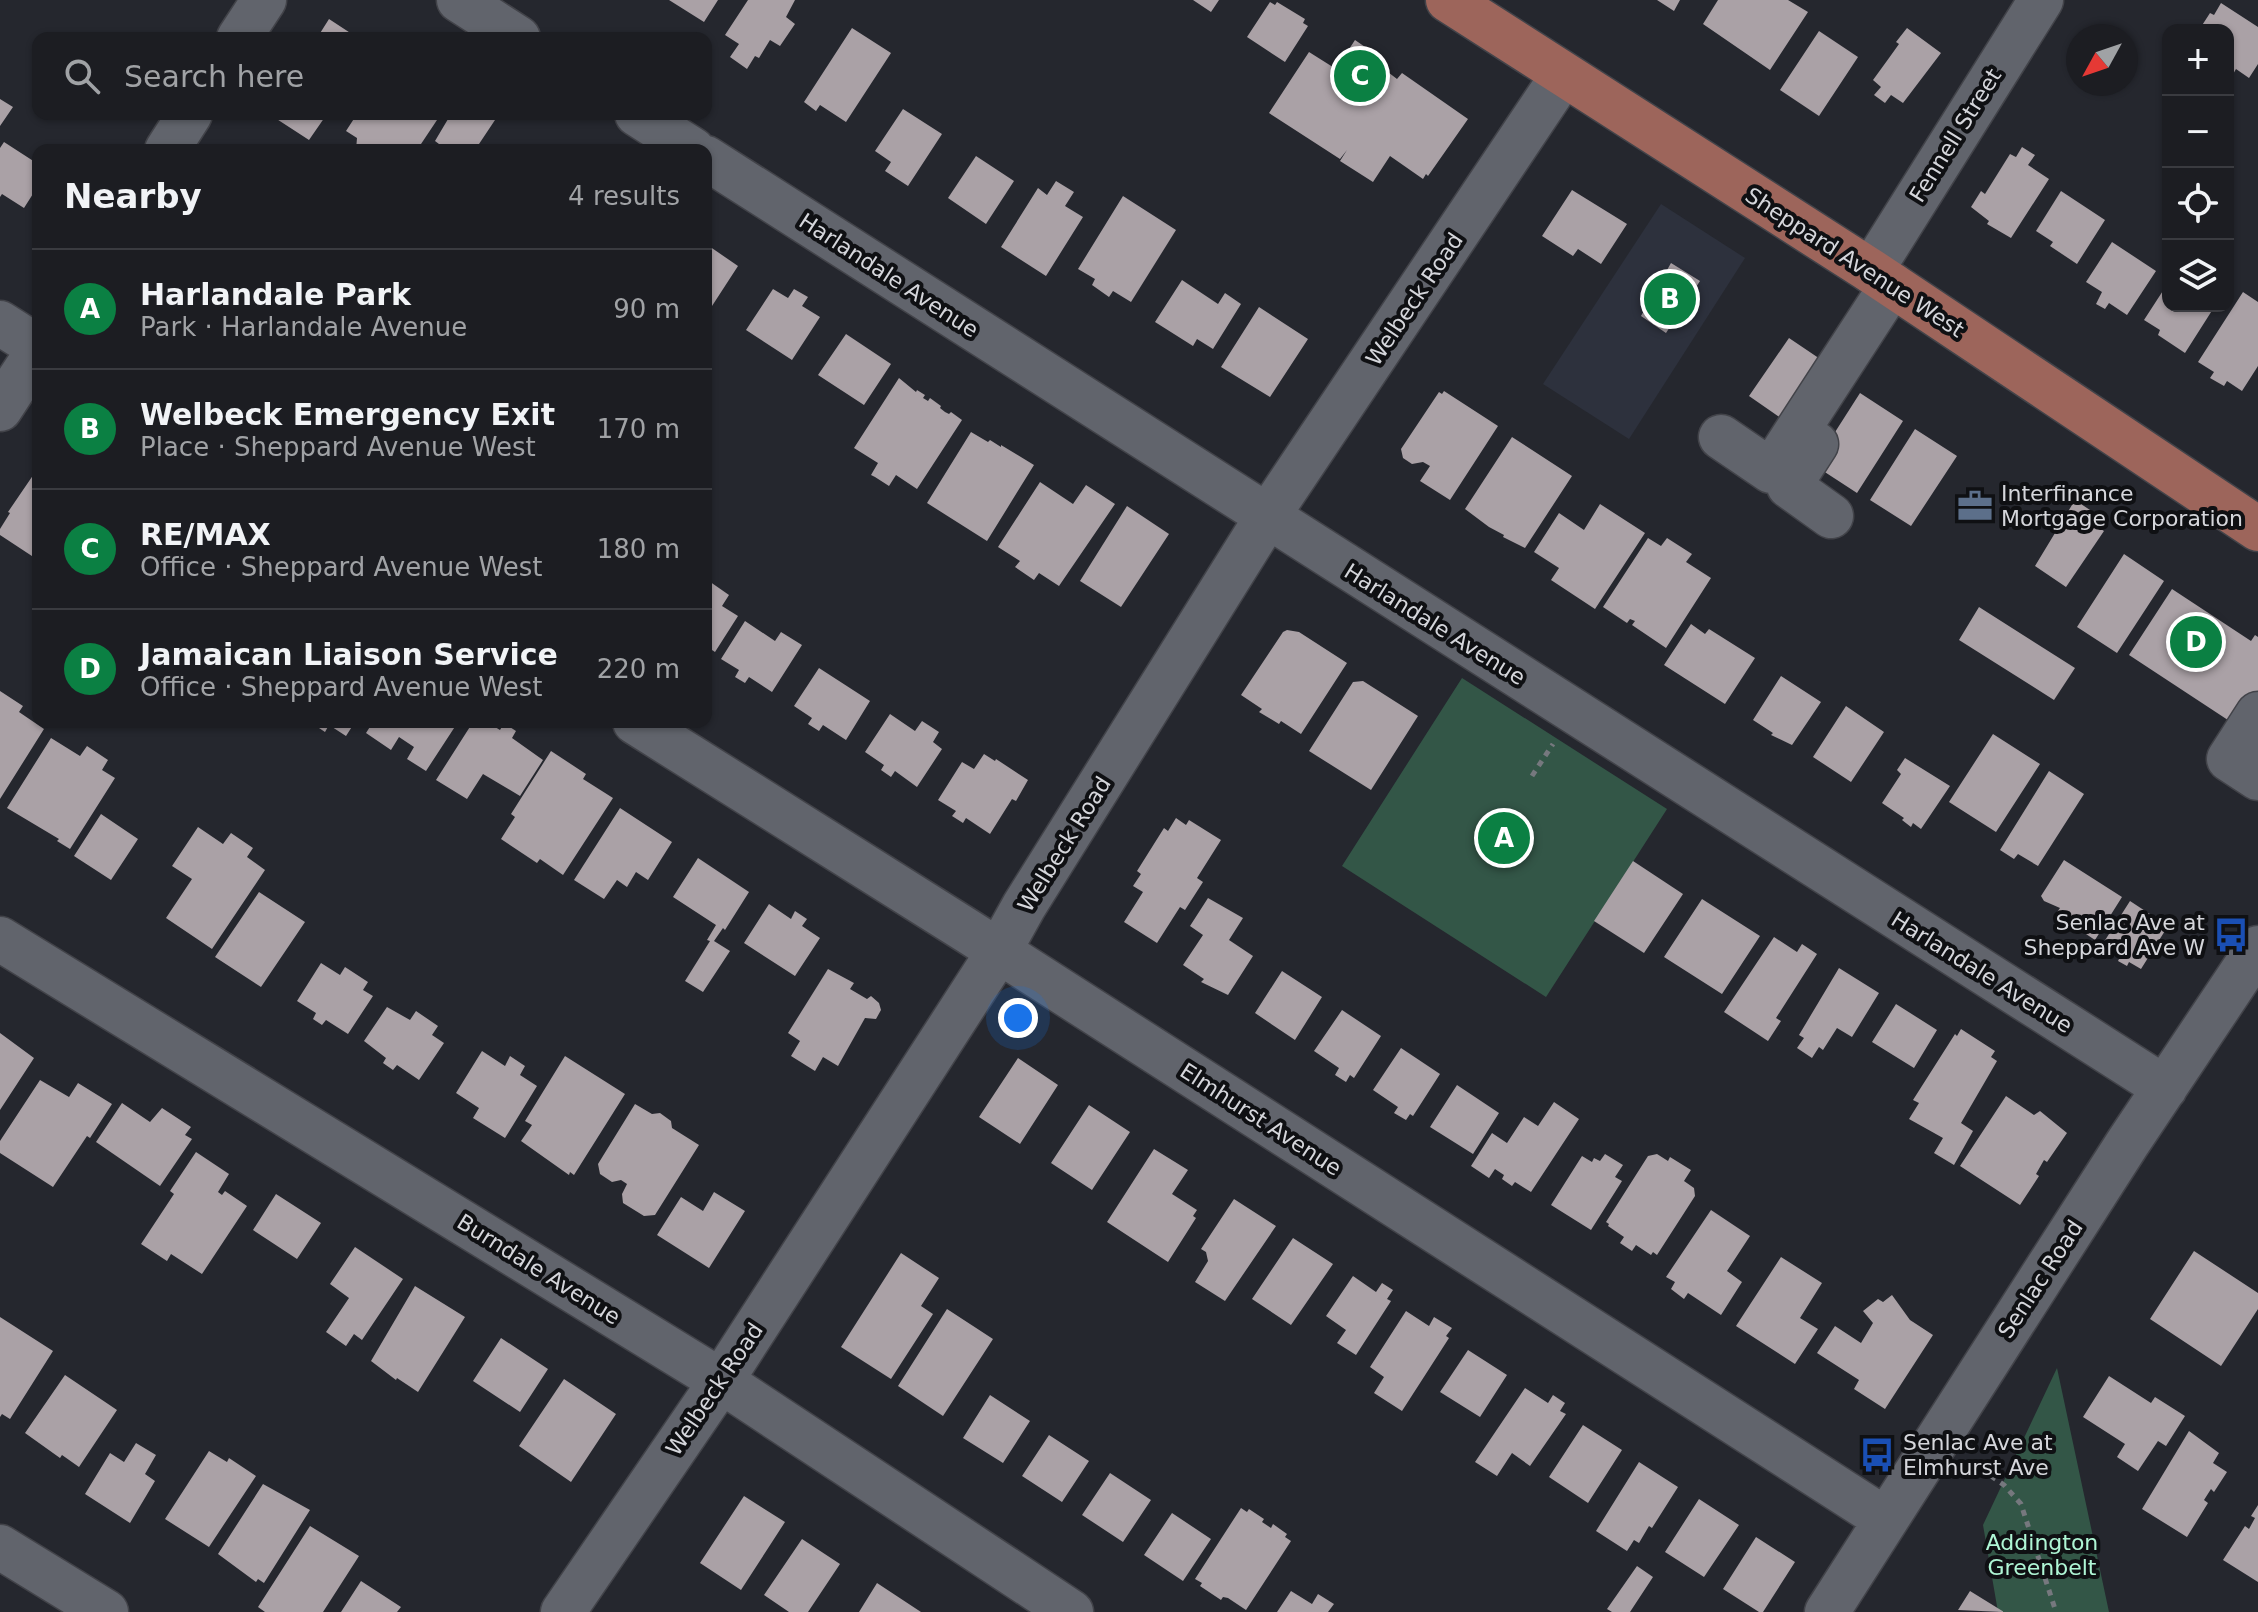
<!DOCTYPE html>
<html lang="en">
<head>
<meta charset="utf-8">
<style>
  :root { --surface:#1c1d22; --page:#25262a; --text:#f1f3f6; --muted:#a0a2a5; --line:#3a3b40; --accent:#0b8043 }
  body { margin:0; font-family:"DejaVu Sans",sans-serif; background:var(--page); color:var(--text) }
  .controls { position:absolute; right:24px; top:24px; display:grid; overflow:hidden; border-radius:16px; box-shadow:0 2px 6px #0004 }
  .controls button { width:72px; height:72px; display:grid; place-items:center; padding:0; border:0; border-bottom:2px solid var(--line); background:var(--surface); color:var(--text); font:40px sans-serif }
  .compass { position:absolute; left:2066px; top:24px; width:72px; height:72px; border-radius:50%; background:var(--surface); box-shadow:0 2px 6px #0004; rotate:230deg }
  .you { position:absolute; left:1018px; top:1018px; width:28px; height:28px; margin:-20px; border:6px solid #fff; border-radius:50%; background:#1a73e8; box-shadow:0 0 0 12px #1a73e833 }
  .badge { display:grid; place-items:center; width:52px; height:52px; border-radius:50%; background:var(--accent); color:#fff; font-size:26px; font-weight:700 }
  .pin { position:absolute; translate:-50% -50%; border:4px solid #fff; box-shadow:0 2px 8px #0006 }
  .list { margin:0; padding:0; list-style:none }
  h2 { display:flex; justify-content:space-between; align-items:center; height:104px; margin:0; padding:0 32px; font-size:34px }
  h2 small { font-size:26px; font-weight:400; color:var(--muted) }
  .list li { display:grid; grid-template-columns:52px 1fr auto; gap:24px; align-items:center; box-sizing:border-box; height:120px; padding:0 32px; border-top:2px solid var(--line) }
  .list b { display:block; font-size:30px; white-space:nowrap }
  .list p { margin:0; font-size:26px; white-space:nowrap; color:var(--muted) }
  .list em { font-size:26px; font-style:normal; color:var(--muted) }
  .icon { flex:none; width:44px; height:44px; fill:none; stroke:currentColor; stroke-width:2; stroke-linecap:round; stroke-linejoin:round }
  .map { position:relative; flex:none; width:2258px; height:1612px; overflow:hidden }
  .search { position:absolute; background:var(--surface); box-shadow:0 2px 6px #0004; left:32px; top:32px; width:680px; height:88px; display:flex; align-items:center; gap:20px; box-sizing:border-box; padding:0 28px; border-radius:16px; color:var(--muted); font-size:30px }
  .panel { position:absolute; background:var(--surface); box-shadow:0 2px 6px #0004; left:32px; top:144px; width:680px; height:584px; border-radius:16px }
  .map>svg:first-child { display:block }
  .built { fill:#2d313d }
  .green { fill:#335647 }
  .building { fill:#aaa1a6 }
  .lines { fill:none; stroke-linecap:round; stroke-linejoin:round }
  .minor-casing { stroke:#424349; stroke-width:47 }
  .major-casing { stroke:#424349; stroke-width:47 }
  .path { stroke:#76787e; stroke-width:5; stroke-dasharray:6 6; stroke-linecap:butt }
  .minor { stroke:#61646c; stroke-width:44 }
  .major { stroke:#9d655b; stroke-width:44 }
  .labels { text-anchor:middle; stroke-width:8; stroke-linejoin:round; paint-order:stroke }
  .street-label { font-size:22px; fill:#d5d6db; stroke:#0f1013 }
  .poi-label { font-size:22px; fill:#d5d6db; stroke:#0f1013; text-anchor:start }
  .park-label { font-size:22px; fill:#aff6d5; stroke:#0f1013 }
</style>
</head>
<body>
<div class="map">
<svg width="2258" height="1612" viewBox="0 0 2258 1612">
  <rect width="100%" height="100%" fill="#25272e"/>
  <path class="built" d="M1661 204 1745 258 1629 439 1543 384Z"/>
  <path class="green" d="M1462 678 1667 809 1546 997 1342 866Z
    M2057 1368 2109 1612H1998L1983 1525Z"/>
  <path class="building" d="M669 0H718L704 22Z
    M748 0H795L786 17 795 24 780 46 770 40 759 58 755 56 747 69 730 57 739 44 725 35Z
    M1193 0H1219L1211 12Z
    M1657 0H1680L1674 11Z
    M1718 0H1788L1808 12 1770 70 1703 24Z
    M1270 2 1275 5 1277 2 1305 19 1303 23 1308 26 1285 62 1247 37Z
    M2221 3 2258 27V64L2249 78 2236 69 2232 76 2228 74V30H2199L2210 13 2214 15Z
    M329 19 358 38H317Z
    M852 28 891 53 846 122 820 105 816 111 804 102Z
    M1907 28 1941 53 1903 103 1891 95 1885 103 1874 95 1881 87 1873 80 1889 58 1899 44 1896 42Z
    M1819 31 1858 57 1819 116 1780 90Z
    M1355 40 1384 60 1380 66 1397 79 1402 73 1468 119 1428 176 1426 174 1423 179 1390 156 1373 182 1340 161 1347 150 1340 159 1269 113 1309 52 1336 69Z
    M0 99 13 107 0 126Z
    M903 109 942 134 908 186 885 171 891 162 875 151Z
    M269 114H327L309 140Z
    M357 114H441L417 150H356L357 138 346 131Z
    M451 114H499L475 150H447L435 141Z
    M4 142 38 164V186L24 208 2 194 0 197V148Z
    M2022 147 2035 155 2028 165 2049 179 2011 238 1987 224 1989 221 1971 207 1981 191 1985 194 2010 154 2016 157Z
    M976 156 1014 181 986 224 948 198Z
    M1056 181 1074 192 1065 206 1083 217 1046 276 1001 247 1038 188 1047 195Z
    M1572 190 1627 224 1601 264 1578 249 1573 256 1542 236Z
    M2061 191 2105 220 2077 264 2050 246 2053 242 2036 231Z
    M1123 196 1176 230 1131 302 1113 291 1109 297 1092 285 1095 279 1078 269Z
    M2112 242 2156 271 2127 315 2109 303 2105 309 2096 304 2102 292 2086 282Z
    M706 244 738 266 712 306 706 302Z
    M1671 263 1700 281 1666 333 1641 316Z
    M1182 280 1218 304 1225 293 1241 304 1213 349 1197 339 1193 346 1155 322Z
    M2168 283V306H2208L2213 309 2185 353 2158 335 2160 330 2144 320Z
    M773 289 788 298 794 289 808 297 802 306 820 317 792 360 746 330Z
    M2243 292 2258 302V366L2242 391 2227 381 2224 386 2210 378 2214 372 2198 362Z
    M1259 307 1308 339 1270 397 1221 367Z
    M846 334 891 364 864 405 818 375Z
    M1789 338 1829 365 1788 423 1749 396Z
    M899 378 916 392 917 390 925 395 923 398 928 401 930 398 941 406 940 408 945 412 949 414 951 412 962 420 917 489 896 475 889 486 875 477 871 475 878 463 854 448Z
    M1444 391 1498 426 1450 500 1420 481 1430 466 1423 462 1412 464 1403 458 1401 449 1439 392 1442 394Z
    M1860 393 1903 421 1857 493 1814 465Z
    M1915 429 1957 456 1911 526 1870 500Z
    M971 432 988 442 990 440 1001 447V445L1034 465 987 541 927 503Z
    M1512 437 1572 476 1525 548 1503 537 1504 535 1489 527 1465 509Z
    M38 468V560L0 535V529L10 513 8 512Z
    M1040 482 1073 504 1086 485 1115 504 1059 586 1039 573 1034 580 1015 567 1020 561 998 547Z
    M2075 500 2090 510 2085 519 2104 531 2066 587 2035 566Z
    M1600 504 1645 533 1595 609 1551 580 1559 568 1534 552 1559 513 1584 530Z
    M1127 506 1169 534 1121 607 1080 581Z
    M1648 538 1661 546 1667 538 1692 554 1686 562 1711 578 1666 648 1632 625 1635 621 1630 619 1627 623 1603 607Z
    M2124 554 2164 581 2117 653 2077 627Z
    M706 579 729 595 722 606 738 616 715 652 706 646Z
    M2172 589 2251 641 2255 635 2258 637V695L2237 726 2129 655Z
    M1979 607 2075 668 2054 700 1959 640Z
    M745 621 775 641 781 632 802 645 772 692 749 677 745 683 735 677 739 670 721 659Z
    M1691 624 1705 634 1709 629 1755 658 1725 704 1664 665Z
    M1287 630 1299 632 1347 663 1301 734 1281 721 1279 724 1259 712 1262 709 1241 695 1283 632Z
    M819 668 870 701 846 740 823 725 819 731 808 724 812 718 794 706Z
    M1781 676 1821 702 1792 745 1771 735 1773 733 1753 720Z
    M1363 681 1418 716 1371 790 1309 751 1353 682Z
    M0 691 23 706 19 712 44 729 0 799Z
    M1846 706 1884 732 1851 782 1813 757Z
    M890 714 915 731 922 721 939 732 933 742 942 749 917 787 895 771 891 777 881 770 884 765 865 752Z
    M310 722H355L346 736 329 725 325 732Z
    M373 722H458L426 771 407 759 414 747 399 737 391 750 366 733Z
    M473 722H487L500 730 504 723 516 731 512 738 543 760 520 796 483 774 467 799 436 780Z
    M1993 734 2040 764 1996 832 1949 802Z
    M51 738 80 756 87 746 108 760 102 770 115 778 70 849 57 841 59 839 7 808Z
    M551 751 586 774 583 779 613 798 563 875 540 859 537 863 501 839 515 817 511 814Z
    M984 754 995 761 996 759 1028 780 1016 801 1012 799 990 834 966 818 963 823 952 816 956 811 938 800 962 762 974 769Z
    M1905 758 1950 786 1921 829 1913 823 1911 827 1902 820 1904 818 1882 803 1901 774 1897 770Z
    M2049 771 2084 794 2038 866 2018 854 2014 859 2000 850Z
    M620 808 672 842 648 880 636 872 627 887 617 880 604 899 574 880Z
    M101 814 138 839 111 880 74 856Z
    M1176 818 1186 825 1189 820 1221 840 1197 878 1203 882 1185 910 1180 907 1157 943 1124 922 1143 892 1133 886 1141 874 1137 871 1164 828 1168 831Z
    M198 827 223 844 231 833 253 848 247 857 265 870 212 949 166 918 192 879 172 866Z
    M698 858 749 892 725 930 723 928 714 941 730 951 703 992 685 981 710 941 707 940 716 925 673 897Z
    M2064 860 2122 897 2095 940 2077 928 2074 932 2065 926 2067 922 2055 915 2060 908 2044 901 2041 896Z
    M1633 861 1683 894 1644 953 1594 921Z
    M259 892 305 922 261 987 215 957Z
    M1208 898 1243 918 1229 940 1253 956 1228 995 1201 982 1204 979 1183 965 1203 935 1190 926Z
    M1702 899 1760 936 1722 994 1664 957Z
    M2130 901 2168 926 2141 969 2129 962 2127 966 2118 961 2120 957 2102 945Z
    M769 904 791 919 795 911 807 919 802 926 820 938 795 976 744 943Z
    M1774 937 1797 952 1802 944 1817 954 1776 1018 1781 1021 1768 1041 1724 1012Z
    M321 963 340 975 345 967 368 982 363 990 373 996 348 1034 326 1020 322 1025 313 1019 316 1013 297 1001Z
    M1839 968 1879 993 1852 1037 1837 1028 1823 1050 1819 1047 1812 1058 1797 1048 1804 1038 1799 1035Z
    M828 969 854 983 850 989 867 999 871 996 879 1003 881 1010 876 1019 865 1018 838 1066 823 1057 815 1071 791 1056 800 1041 788 1033Z
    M1282 971 1322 997 1295 1040 1255 1013Z
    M1896 1004 1937 1030 1914 1068 1872 1042Z
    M387 1007 410 1020 416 1011 438 1026 432 1035 444 1043 419 1080 397 1065 393 1070 383 1063 386 1058 364 1041Z
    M1342 1010 1381 1036 1354 1078 1350 1075 1346 1082 1335 1075 1339 1068 1314 1051Z
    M1961 1029 1995 1051 1991 1057 1997 1061 1961 1123 1973 1131 1954 1165 1934 1153 1943 1138 1909 1119 1919 1103 1913 1100 1955 1034 1957 1036Z
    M0 1033 34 1058 0 1110Z
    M1401 1048 1440 1074 1413 1116 1410 1114 1406 1120 1394 1113 1398 1107 1373 1090Z
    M482 1051 505 1066 510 1056 525 1066 520 1075 537 1086 505 1138 473 1118 479 1108 456 1093Z
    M565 1056 625 1094 574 1175 570 1172 569 1175 521 1141 532 1125 525 1121Z
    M1018 1058 1058 1085 1020 1144 979 1117Z
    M40 1080 69 1097 78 1083 112 1104 90 1138 87 1136 53 1187 0 1153V1141Z
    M1457 1085 1499 1113 1473 1154 1430 1127Z
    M2006 1096 2034 1115 2040 1111 2067 1133 2047 1162 2044 1160 2036 1174 2039 1176 2020 1205 1960 1166Z
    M1554 1102 1579 1119 1531 1192 1515 1182 1512 1186 1502 1179 1504 1175 1495 1169 1489 1178 1471 1166 1492 1133 1507 1143 1524 1117 1538 1126Z
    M122 1103 150 1122 162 1108 191 1127 185 1135 192 1139 160 1186 96 1142Z
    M635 1104 652 1114 660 1113 671 1121 672 1128 699 1145 655 1215 644 1216 623 1203 622 1194 627 1184 621 1180 612 1182 600 1174 598 1164Z
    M1089 1105 1130 1132 1092 1190 1051 1163Z
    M1154 1149 1188 1170 1172 1194 1197 1210 1193 1216 1196 1218 1168 1262 1107 1222Z
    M196 1152 229 1174 218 1192 222 1195 225 1191 247 1206 202 1274 171 1254 167 1261 141 1244 174 1194 170 1191Z
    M1605 1154 1623 1165 1615 1177 1622 1181 1591 1230 1551 1205 1582 1156 1592 1162 1594 1158 1600 1161Z
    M1657 1154 1668 1161 1670 1157 1691 1170 1684 1181 1694 1188 1695 1196 1657 1255 1653 1252 1651 1255 1636 1245 1632 1251 1620 1243 1624 1237 1608 1226 1609 1224 1606 1222 1648 1156Z
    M714 1192 745 1211 709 1268 657 1235 681 1197 703 1211Z
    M276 1194 321 1223 297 1259 253 1230Z
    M1234 1199 1276 1226 1225 1301 1195 1282 1208 1261 1206 1252 1201 1249Z
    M1711 1210 1750 1236 1727 1271 1742 1282 1721 1315 1688 1293 1684 1299 1671 1289 1675 1282 1666 1277Z
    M1293 1238 1333 1264 1291 1325 1252 1299Z
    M355 1247 403 1279 362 1340 354 1334 346 1346 326 1332 349 1298 330 1284Z
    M2194 1251 2258 1293V1309L2221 1366 2150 1319Z
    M901 1253 939 1278 921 1306 933 1314 891 1379 841 1347Z
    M1781 1257 1822 1283 1800 1318 1818 1329 1795 1364 1736 1326Z
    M1353 1276 1376 1292 1382 1283 1393 1290 1387 1299 1391 1301 1356 1355 1337 1343 1346 1330 1326 1316Z
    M415 1286 465 1317 418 1392 397 1378 396 1380 371 1361Z
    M1892 1295 1910 1320 1933 1335 1885 1409 1854 1389 1859 1380 1817 1353 1835 1326 1861 1343 1873 1323 1863 1311 1878 1299 1883 1302Z
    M947 1309 993 1339 943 1416 898 1386Z
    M1406 1311 1429 1326 1434 1317 1452 1328 1446 1336 1449 1338 1402 1411 1374 1393 1384 1377 1370 1367Z
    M0 1317 53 1351 10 1419 2 1414 0 1417Z
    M501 1338 548 1369 520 1412 473 1381Z
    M1468 1350 1507 1375 1480 1417 1440 1392Z
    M65 1375 117 1410 79 1467 62 1455 60 1458 25 1433Z
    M2109 1376 2151 1403 2155 1397 2185 1416 2166 1446 2158 1441 2138 1471 2117 1457 2125 1444 2083 1417Z
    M564 1379 616 1414 571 1482 519 1446Z
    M1525 1388 1548 1403 1553 1395 1565 1403 1560 1411 1566 1414 1530 1466 1512 1453 1497 1476 1475 1462Z
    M990 1395 1030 1421 1003 1463 963 1438Z
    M1583 1425 1622 1450 1588 1503 1549 1477Z
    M2189 1431 2219 1453 2213 1463 2227 1472 2214 1492 2211 1489 2204 1500 2208 1503 2187 1537 2142 1509Z
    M1049 1435 1089 1461 1062 1502 1022 1476Z
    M136 1443 156 1455 145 1474 155 1481 130 1523 85 1494 110 1453 124 1462Z
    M209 1451 227 1462 229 1458 256 1476 209 1547 165 1519Z
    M1639 1462 1678 1487 1652 1528 1649 1526 1639 1543 1634 1540 1627 1551 1596 1531Z
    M1110 1473 1151 1500 1123 1542 1082 1515Z
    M263 1484 310 1510 264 1583 258 1579 256 1582 218 1554Z
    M744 1496 785 1522 741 1590 700 1563Z
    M1699 1499 1739 1525 1704 1577 1665 1552Z
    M2258 1505V1582L2223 1560 2245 1526 2249 1529 2255 1518 2251 1516Z
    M1241 1508 1247 1512 1249 1509 1264 1519 1262 1522 1271 1528 1273 1524 1287 1534 1285 1537 1291 1541 1246 1610 1228 1598 1223 1597 1221 1600 1200 1586 1202 1583 1195 1579Z
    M1172 1513 1211 1539 1183 1581 1144 1555Z
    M310 1526 359 1556 323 1612H265L258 1607Z
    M1756 1537 1795 1562 1763 1612H1759L1723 1589Z
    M802 1539 840 1564 808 1612H789L764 1595Z
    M1637 1566 1653 1577 1630 1612H1612L1607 1609Z
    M361 1581 401 1607 397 1612H341Z
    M877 1583 921 1612H859Z
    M1291 1591 1312 1604 1318 1594 1334 1604 1328 1612H1277Z
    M1970 1591 2004 1612 1958 1610Z"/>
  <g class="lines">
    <g class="minor-casing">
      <path id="minor" d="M459 0 518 38
        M239 38 264 0
        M637 114 693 150
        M167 150 190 114
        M706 158 2165 1088
        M1871 271 2041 0
        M0 323 38 347
        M0 409 38 351
        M1721 437 1771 471 1892 285
        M1816 444 1789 486 1831 516
        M2258 714 2229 759 2258 778
        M635 722 969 932 1885 1519
        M0 939 721 1381 1071 1612
        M0 1547 106 1612
        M563 1612 721 1381 999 951 1024 906 1267 517 1563 75
        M1827 1612 2127 1144 2258 948"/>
    </g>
    <g class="major-casing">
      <path id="major" d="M1448 0 1871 271 2258 529"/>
    </g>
    <path class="path" d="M1532 776 1553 744
      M1971 1462 2004 1485 2021 1504 2056 1612"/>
    <use href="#minor" class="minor"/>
    <use href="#major" class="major"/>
  </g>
  <defs>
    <g id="office-bare" transform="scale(2.76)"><path d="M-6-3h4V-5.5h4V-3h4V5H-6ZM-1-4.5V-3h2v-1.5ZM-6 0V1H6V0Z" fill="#5c6f8a" stroke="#0f1013" stroke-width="2.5" paint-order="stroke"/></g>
    <g id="bus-bare" transform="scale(2.76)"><path d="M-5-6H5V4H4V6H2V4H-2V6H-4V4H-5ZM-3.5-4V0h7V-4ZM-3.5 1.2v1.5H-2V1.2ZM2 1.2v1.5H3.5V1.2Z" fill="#1a4fb4" stroke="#0f1013" stroke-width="2.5" paint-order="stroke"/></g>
  </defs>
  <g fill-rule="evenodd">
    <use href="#office-bare" x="1975" y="506"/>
    <use href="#bus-bare" x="2231" y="935"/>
    <use href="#bus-bare" x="1877" y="1455"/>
  </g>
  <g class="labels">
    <g class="street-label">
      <text transform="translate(1955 135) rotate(-58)" y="8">Fennell Street</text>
      <text transform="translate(1855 262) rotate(33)" y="8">Sheppard Avenue West</text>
      <text transform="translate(889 275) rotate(33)" y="8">Harlandale Avenue</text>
      <text transform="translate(1414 299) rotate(-56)" y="8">Welbeck Road</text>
      <text transform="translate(1435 624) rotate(32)" y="8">Harlandale Avenue</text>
      <text transform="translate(1064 844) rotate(-58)" y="8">Welbeck Road</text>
      <text transform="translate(1982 972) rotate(32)" y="8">Harlandale Avenue</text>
      <text transform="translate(1261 1119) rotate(33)" y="8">Elmhurst Avenue</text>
      <text transform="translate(539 1269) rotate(32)" y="8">Burndale Avenue</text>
      <text transform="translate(2040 1279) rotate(-57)" y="8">Senlac Road</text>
      <text transform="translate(714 1389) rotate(-56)" y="8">Welbeck Road</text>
    </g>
    <g class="poi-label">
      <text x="2001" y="501">Interfinance<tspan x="2001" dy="25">Mortgage Corporation</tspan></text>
      <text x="2205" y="930" text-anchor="end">Senlac Ave at<tspan x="2205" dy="25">Sheppard Ave W</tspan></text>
      <text x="1903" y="1450">Senlac Ave at<tspan x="1903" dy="25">Elmhurst Ave</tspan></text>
    </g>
    <g class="park-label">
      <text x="2042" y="1550">Addington<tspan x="2042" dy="25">Greenbelt</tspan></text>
    </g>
  </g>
</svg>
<div class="controls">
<button>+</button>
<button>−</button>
<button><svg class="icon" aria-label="locate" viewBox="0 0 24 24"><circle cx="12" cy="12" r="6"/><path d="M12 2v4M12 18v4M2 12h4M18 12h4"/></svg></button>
<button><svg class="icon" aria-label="layers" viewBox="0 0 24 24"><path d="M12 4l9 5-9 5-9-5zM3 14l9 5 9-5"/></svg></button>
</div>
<svg class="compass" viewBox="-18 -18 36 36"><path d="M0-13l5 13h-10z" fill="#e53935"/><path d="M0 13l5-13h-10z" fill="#a0a2a5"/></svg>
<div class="you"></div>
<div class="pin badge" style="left:1504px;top:838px">A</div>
<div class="pin badge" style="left:1670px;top:299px">B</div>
<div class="pin badge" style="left:1360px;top:76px">C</div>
<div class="pin badge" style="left:2196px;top:642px">D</div>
<div class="search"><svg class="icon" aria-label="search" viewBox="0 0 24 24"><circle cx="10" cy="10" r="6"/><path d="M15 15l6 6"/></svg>Search here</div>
<section class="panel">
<h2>Nearby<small>4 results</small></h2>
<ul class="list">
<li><span class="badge">A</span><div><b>Harlandale Park</b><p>Park · Harlandale Avenue</p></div><em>90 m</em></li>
<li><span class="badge">B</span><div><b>Welbeck Emergency Exit</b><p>Place · Sheppard Avenue West</p></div><em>170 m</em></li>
<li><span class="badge">C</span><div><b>RE/MAX</b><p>Office · Sheppard Avenue West</p></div><em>180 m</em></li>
<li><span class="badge">D</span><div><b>Jamaican Liaison Service</b><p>Office · Sheppard Avenue West</p></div><em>220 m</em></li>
</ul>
</section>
</div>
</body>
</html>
